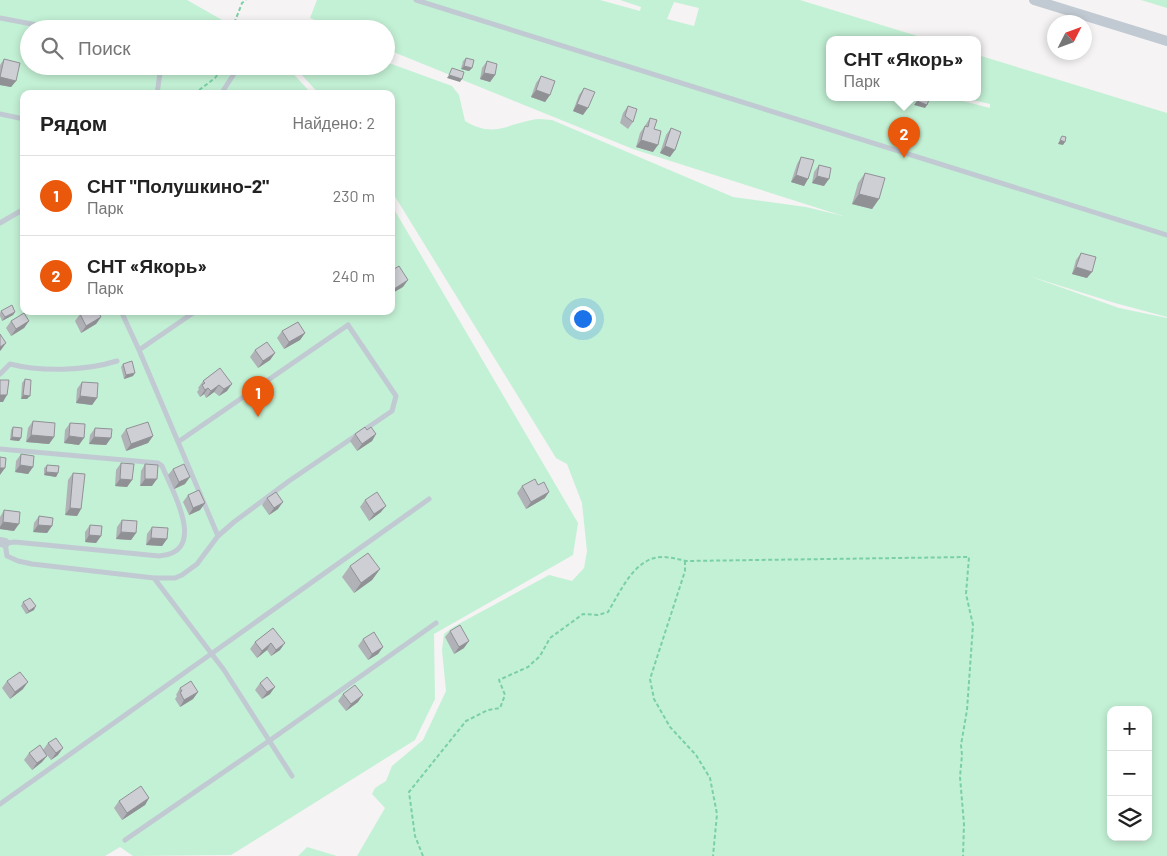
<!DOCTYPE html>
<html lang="ru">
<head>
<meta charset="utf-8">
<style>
  :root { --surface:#fff; --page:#f6f6f6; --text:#222; --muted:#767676; --line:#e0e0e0; --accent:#ea580c }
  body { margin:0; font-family:Barlow,sans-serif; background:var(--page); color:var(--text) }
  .controls { position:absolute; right:15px; bottom:15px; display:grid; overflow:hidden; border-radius:10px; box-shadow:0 2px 8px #0003 }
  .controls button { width:45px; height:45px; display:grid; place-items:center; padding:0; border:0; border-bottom:1px solid var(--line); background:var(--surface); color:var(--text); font:25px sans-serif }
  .compass { position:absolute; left:1047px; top:15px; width:45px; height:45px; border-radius:50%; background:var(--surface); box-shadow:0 2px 8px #0003; rotate:48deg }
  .you { position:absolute; left:582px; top:318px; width:18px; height:18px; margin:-12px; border:4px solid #fff; border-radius:50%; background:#1a73e8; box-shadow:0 0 0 8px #1a73e833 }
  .badge { display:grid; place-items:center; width:32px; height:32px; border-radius:50%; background:var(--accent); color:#fff; font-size:16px; font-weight:700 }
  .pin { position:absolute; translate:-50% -41px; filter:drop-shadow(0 1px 2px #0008) }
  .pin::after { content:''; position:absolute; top:26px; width:18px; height:15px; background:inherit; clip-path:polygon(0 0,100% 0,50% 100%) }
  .popup { position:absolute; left:826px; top:36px; width:155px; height:65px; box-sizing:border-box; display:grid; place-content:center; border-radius:10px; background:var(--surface); filter:drop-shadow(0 1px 4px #0005); font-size:16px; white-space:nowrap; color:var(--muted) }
  .popup b { font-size:19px; color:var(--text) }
  .popup::after { content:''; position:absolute; left:50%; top:100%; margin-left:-10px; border:10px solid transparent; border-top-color:var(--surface) }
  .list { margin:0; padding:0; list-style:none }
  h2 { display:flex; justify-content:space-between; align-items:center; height:65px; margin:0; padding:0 20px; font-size:21px }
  h2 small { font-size:16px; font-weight:400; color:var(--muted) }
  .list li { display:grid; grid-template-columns:32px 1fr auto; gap:15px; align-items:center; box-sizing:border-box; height:80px; padding:0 20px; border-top:1px solid var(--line) }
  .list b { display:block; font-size:19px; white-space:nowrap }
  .list p { margin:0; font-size:16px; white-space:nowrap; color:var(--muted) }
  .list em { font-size:16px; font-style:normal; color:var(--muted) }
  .icon { flex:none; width:28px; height:28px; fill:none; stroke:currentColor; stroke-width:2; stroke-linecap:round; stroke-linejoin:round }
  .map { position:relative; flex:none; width:1167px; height:856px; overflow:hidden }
  .search { position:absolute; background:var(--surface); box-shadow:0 2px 8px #0003; left:20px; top:20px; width:375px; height:55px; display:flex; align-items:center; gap:12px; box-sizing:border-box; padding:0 18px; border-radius:28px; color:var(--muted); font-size:19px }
  .panel { position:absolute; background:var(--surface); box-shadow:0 2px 8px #0003; left:20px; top:90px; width:375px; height:225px; border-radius:10px }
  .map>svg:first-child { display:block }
  .green { fill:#c3f1d5; fill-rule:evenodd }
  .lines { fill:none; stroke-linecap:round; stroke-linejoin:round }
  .path { stroke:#7ad0a6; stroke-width:2; stroke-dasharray:4 2.5; stroke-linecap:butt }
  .service { stroke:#c1cad2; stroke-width:5 }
  .minor { stroke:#c1cad2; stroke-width:10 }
  .wall { fill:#b0b2b7 }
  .shaded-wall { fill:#909195 }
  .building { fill:#cdcfd5; stroke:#909195 }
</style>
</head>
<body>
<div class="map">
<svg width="1167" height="856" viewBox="0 0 1167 856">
  <rect width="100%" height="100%" fill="#f5f3f3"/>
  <path class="green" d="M0 0H187L238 29H29V66H286L312 94H24V311H391V204L578 523 573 555 434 634 435 699 415 740 231 855 133 856 120 847 105 856H0Z
    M317 0H600L640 11 641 7 620 0H800L927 39H830V97H947L990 108V104L960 97H978V55L1167 113V317L1115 303 1029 276 1119 308 1167 318V856H357L385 808 372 794 375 788 386 781 392 766 423 740 446 691 442 650 444 634 453 627 549 575 572 581 584 568 587 551 582 503 567 464 556 458 391 190V94H319L294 66H386V62L452 86 459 95 465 121C493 138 505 125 532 120 539 118 546 120 552 120L733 197 806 207 843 216 633 149 386 49V29H336L310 18ZM674 2 699 8 694 26 667 19ZM1111 710H1148V837H1111Z
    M1141 0H1167V8Z
    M277 21 298 29H266L267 25Z
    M307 847 337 856H298Z"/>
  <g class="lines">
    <path class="path" d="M232 29 242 3 246 0
      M194 94 215 78 224 66
      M685 561V571L650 679 654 699 670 727 696 755 710 778 717 814 713 856
      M423 856 415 836 409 792 466 721 488 710 500 708 505 695 499 680 528 667 540 656 550 638 583 614 598 615 608 612C620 592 635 557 662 557 670 557 678 559 686 561L969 557 966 594 973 625 967 710 961 745 962 755 960 777 964 824 963 856"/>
    <path class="service" d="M416 0 1167 235
      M0 18 58 29
      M157 94 161 66
      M221 94 239 66
      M0 114 24 119
      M0 223 24 209
      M121 311 139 350 218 536
      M139 350 196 311
      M0 374 10 364C41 372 85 371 117 361
      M0 449 158 463 162 466C172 490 209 553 159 556L15 542 5 543 7 556 18 561 32 564 154 578H175L182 575 197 564 218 536 234 522 289 481 392 411 396 396 348 325 178 442
      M154 578 224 670 292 776
      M0 804 429 499
      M125 840 269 741 436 623"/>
    <path class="minor" d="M1034 0 1167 41
      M0 542 5 543"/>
  </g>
  <path class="wall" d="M466 58 472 68 469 71 461 69 463 61Z
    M4 59 16 81 11 87 0 85V65Z
    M487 61 495 75 490 82 480 79 482 68Z
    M541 76 550 95 545 102 531 97 536 83Z
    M584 88 583 115 573 111 579 95Z
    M628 106 633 122 628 129 620 123 623 113Z
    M650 118 654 129 653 152 636 147 640 133Z
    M671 128 670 157 660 153 666 135Z
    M801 157 808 179 804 186 791 182 797 164Z
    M819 165 824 186 812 183 814 172Z
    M865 173 879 199 872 209 852 204 858 183Z
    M1081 253 1087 278 1072 274 1076 260Z
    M1 311 15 312 13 315 2 321 0 316V313Z
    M80 314 101 317 96 324 81 333 75 321Z
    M11 321H29L24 328 11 336 6 328Z
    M282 331 305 333 300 340 284 349 277 338Z
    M255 350 275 353 270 360 258 368 250 357Z
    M123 364 133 376 124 379 121 367Z
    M220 368 227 391 219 396 214 392 206 398 204 394 200 397 197 392 199 389 198 388 203 381Z
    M25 379 27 399H21L22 383Z
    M82 382 97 398 92 405 76 403 77 389Z
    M33 421 54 437 49 444 26 442 28 428Z
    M70 423 79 445 64 443 65 430Z
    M13 427 21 438 19 441 10 440 11 430Z
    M95 428 111 438 106 445 89 444 90 435Z
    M126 429 153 436 148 443 126 451 121 436Z
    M367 430 376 434 372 441 357 451 350 441 355 434Z
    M21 454 33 467 28 474 15 472 16 461Z
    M121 463 132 480 127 487 115 486 116 470Z
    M145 464 152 486H140L141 471Z
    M47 465 58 473 56 477 44 475V468Z
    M173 469 185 484 174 489 168 475Z
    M73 473 81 509 77 516 65 515 68 480Z
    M522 486 545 498 526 509 517 493Z
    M188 495 205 503 200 510 189 515 183 502Z
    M267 498 278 509 269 515 262 505Z
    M365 500 381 512 369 521 360 507Z
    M4 510 14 531 0 529V517Z
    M39 516 52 526 47 533 33 532 34 523Z
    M122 520 136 533 131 540 116 539 117 527Z
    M90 525 101 536 96 543 85 542V532Z
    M152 527 167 539 162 546 146 545 147 534Z
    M350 566 380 569 372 580 354 593 342 577Z
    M23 602 34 610 26 614 21 606Z
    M273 628 280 650 271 656 267 650 257 658 250 649 255 642Z
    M450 631 464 648 454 654 445 637Z
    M363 639 383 647 378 654 368 660 358 646Z
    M7 681 23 689 10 699 2 688Z
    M260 683 270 694 262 699 255 690Z
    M180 688 198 692 193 699 180 707 175 699 177 696 176 695Z
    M343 694 358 702 346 711 338 701Z
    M48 743 58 755 51 760 43 750Z
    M29 753 47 756 42 762 32 770 24 760Z
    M149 798 145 805 122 820 114 808 119 801Z"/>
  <path class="shaded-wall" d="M464 66 472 68 469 71 461 69Z
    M484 73 495 75 490 82 480 79Z
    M449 75 462 79 460 82 447 78Z
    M0 77 16 81 11 87 0 85Z
    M536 90 550 95 545 102 531 97Z
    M917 101 927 105 925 108 914 105Z
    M577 104 588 108 583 115 573 111Z
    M641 140 658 145 653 152 636 147Z
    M1060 140 1065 142 1063 145 1058 144Z
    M665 146 675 150 670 157 660 153Z
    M796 175 808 179 804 186 791 182Z
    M817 176 829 179 824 186 812 183Z
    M859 194 879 199 872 209 852 204Z
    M1076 267 1092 272 1087 278 1072 274Z
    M408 280 403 287 391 294V292L394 289Z
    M15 312 13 315 2 321 5 317Z
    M101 317 96 324 81 333 86 326Z
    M29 321 24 328 11 336 16 329Z
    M305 333 300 340 284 349 289 342Z
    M6 343 1 350 0 351V347Z
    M275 353 270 360 258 368 263 361Z
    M135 373 133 376 124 379 126 375Z
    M232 384 227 391 219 396 224 389Z
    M219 385 214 392 206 398 211 391Z
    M208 388 204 394 200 397 205 390Z
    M0 395H7L3 402H0Z
    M23 395 30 396 27 399H21Z
    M80 396 97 398 92 405 76 403Z
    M376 434 372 441 357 451 362 444Z
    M31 435 54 437 49 444 26 442Z
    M69 436 84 438 79 445 64 443Z
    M153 436 148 443 126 451 131 444Z
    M12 437 21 438 19 441 10 440Z
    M94 437 111 438 106 445 89 444Z
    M20 465 33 467 28 474 15 472Z
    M0 468H5L0 475Z
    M46 472 58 473 56 477 44 475Z
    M190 477 185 484 174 489 179 482Z
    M120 479 132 480 127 487 115 486Z
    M145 479H157L152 486H140Z
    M549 492 545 498 526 509 531 502Z
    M283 502 278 509 269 515 274 508Z
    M205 503 200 510 189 515 193 508Z
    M386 506 381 512 369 521 374 514Z
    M70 508 81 509 77 516 65 515Z
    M3 522 19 524 14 531 0 529V527Z
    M38 525 52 526 47 533 33 532Z
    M121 532 136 533 131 540 116 539Z
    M89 535 101 536 96 543 85 542Z
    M151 538 167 539 162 546 146 545Z
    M380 569 372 580 354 593 361 583Z
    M36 606 34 610 26 614 29 611Z
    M469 641 464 648 454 654 459 647Z
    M271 643 267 650 257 658 262 651Z
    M285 643 280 650 271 656 276 650Z
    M383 647 378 654 368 660 372 654Z
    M28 682 23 689 10 699 15 692Z
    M275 687 270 694 262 699 267 692Z
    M198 692 193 699 180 707 184 700Z
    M363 695 358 702 346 711 351 704Z
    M63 748 58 755 51 760 56 753Z
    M47 756 42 762 32 770 37 763Z
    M149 798 145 805 122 820 127 813Z"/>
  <path class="building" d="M466 58 474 60 472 68 464 66Z
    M4 59 20 63 16 81 0 77Z
    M487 61 497 64 495 75 484 73Z
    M452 68 464 72 462 79 449 75Z
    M541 76 555 81 550 95 536 90Z
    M584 88 595 92 588 108 577 104Z
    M918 97H930L927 105 917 101Z
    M628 106 637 109 633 122 625 116Z
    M650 118 657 120 654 129 661 131 658 145 641 140 645 126 648 127Z
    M671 128 681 132 675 150 665 146Z
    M1062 136 1066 137 1065 142 1060 140Z
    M801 157 814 160 808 179 796 175Z
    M819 165 831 168 829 179 817 176Z
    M865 173 885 178 879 199 859 194Z
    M1081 253 1096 257 1092 272 1076 267Z
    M399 266 408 280 394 289 391 285V271Z
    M12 305 15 312 5 317 1 311Z
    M85 311H98L101 317 86 326 80 314Z
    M24 313 29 321 16 329 11 321Z
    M298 322 305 333 289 342 282 331Z
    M0 334 6 343 0 347Z
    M267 342 275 353 263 361 255 350Z
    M132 361 135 373 126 375 123 364Z
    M220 368 232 384 224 389 219 385 211 391 208 388 205 390 202 385 205 383 203 381Z
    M25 379 31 380 30 396 23 395Z
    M0 380H9L7 395H0Z
    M82 382 98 383 97 398 80 396Z
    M33 421 55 423 54 437 31 435Z
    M148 422 153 436 131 444 126 429Z
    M70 423 85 424 84 438 69 436Z
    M13 427 22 428 21 438 12 437Z
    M365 427 367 430 371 427 376 434 362 444 355 434Z
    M95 428 112 429 111 438 94 437Z
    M21 454 34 456 33 467 20 465Z
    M0 457 6 458 5 468H0Z
    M121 463 134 464 132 480 120 479Z
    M145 464 158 465 157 479H145Z
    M184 464 190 477 179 482 173 469Z
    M47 465 59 466 58 473 46 472Z
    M73 473 85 474 81 509 70 508Z
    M535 479 538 485 544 482 549 492 531 502 522 486Z
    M199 490 205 503 193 508 188 495Z
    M276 492 283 502 274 508 267 498Z
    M377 492 386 506 374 514 365 500Z
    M4 510 20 512 19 524 3 522Z
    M39 516 53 518 52 526 38 525Z
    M122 520 137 521 136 533 121 532Z
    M90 525 102 526 101 536 89 535Z
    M152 527 168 528 167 539 151 538Z
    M368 553 380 569 361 583 350 566Z
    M30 598 36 606 29 611 23 602Z
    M460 625 469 641 459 647 450 631Z
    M273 628 285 643 276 650 271 643 262 651 255 642Z
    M374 632 383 647 372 654 363 639Z
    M20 672 28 682 15 692 7 681Z
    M267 677 275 687 267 692 260 683Z
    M191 681 198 692 184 700 180 692 182 691 180 688Z
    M355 685 363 695 351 704 343 694Z
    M56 738 63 748 56 753 48 743Z
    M40 745 47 756 37 763 29 753Z
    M141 786 149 798 127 813 119 801Z"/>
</svg>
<div class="controls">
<button>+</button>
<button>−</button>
<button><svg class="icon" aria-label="layers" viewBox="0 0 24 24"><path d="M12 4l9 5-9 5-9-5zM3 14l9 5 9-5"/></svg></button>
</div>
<svg class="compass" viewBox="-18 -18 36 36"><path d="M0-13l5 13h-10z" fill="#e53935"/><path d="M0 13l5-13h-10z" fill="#767676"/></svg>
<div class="you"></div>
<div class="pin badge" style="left:258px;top:417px">1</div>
<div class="pin badge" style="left:904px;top:158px">2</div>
<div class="popup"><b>СНТ «Якорь»</b>Парк</div>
<div class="search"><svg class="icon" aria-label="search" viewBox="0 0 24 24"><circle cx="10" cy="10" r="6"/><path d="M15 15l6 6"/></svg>Поиск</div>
<section class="panel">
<h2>Рядом<small>Найдено: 2</small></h2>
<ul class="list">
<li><span class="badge">1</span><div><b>СНТ &quot;Полушкино-2&quot;</b><p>Парк</p></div><em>230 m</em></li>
<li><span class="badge">2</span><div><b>СНТ «Якорь»</b><p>Парк</p></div><em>240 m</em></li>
</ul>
</section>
</div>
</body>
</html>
